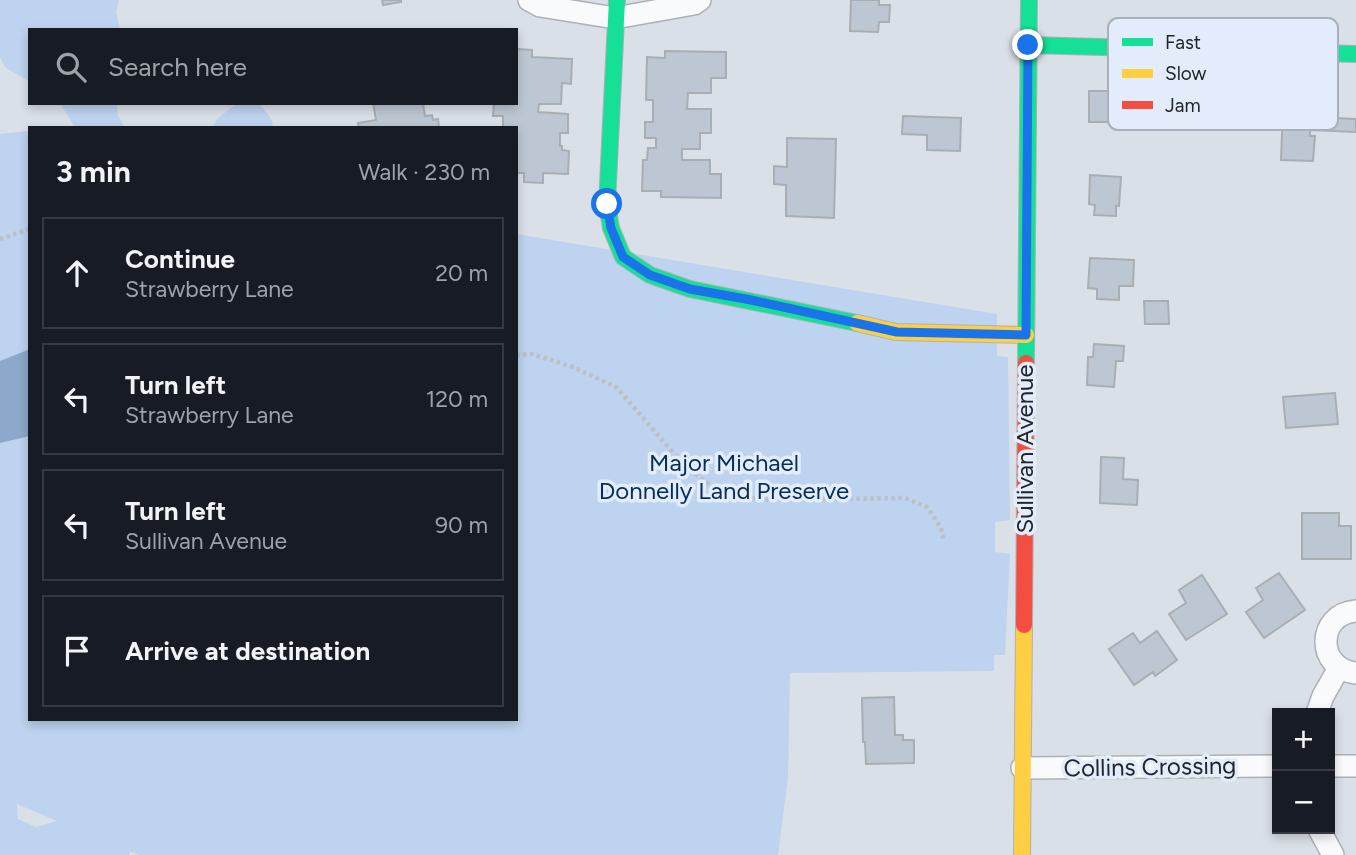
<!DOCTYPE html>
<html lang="en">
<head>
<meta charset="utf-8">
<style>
  :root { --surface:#171b24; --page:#20242c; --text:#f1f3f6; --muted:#9ea1a6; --line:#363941 }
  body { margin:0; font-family:Figtree,sans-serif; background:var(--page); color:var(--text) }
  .controls { position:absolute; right:21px; bottom:21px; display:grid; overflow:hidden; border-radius:0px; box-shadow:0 4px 10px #0003 }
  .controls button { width:63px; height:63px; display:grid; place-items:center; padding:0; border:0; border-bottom:2px solid var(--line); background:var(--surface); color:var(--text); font:35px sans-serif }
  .stop { position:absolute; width:21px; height:21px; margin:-16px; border:5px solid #1a73e8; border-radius:50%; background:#fff }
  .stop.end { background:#1a73e8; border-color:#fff; box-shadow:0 2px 7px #0008 }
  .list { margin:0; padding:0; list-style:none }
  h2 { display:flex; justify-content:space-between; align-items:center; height:91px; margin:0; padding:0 28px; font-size:30px }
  h2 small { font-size:23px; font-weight:400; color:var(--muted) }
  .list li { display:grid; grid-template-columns:46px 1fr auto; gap:21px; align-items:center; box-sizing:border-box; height:112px; margin:0 14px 14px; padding:0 14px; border:2px solid var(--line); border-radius:0px }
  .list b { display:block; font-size:26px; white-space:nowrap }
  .list p { margin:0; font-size:23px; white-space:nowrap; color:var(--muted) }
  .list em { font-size:23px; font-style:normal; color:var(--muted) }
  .icon { flex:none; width:38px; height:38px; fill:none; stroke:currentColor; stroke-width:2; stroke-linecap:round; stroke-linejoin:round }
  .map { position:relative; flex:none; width:1356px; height:855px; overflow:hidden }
  .search { position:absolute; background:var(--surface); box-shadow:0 4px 10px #0003; left:28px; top:28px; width:490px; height:77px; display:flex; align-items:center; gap:18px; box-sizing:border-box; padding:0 24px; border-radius:0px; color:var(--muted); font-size:26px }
  .panel { position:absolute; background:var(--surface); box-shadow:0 4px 10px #0003; left:28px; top:126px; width:490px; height:595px; border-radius:0px }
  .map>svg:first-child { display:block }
  .green { fill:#bed3ef; fill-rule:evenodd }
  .water { fill:#8da8ca }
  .building { fill:#bdc7d3; stroke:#aaaeb3; stroke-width:2 }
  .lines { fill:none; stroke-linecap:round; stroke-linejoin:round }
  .street-casing { stroke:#acb1b6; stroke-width:24 }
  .fast-casing { stroke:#acb1b6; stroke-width:18 }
  .slow-casing { stroke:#acb1b6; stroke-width:18 }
  .jam-casing { stroke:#acb1b6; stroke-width:18 }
  .path { stroke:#bdbfc2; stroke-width:4.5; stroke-dasharray:3.5 3.5; stroke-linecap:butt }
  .street { stroke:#f9fafb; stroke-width:21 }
  .fast { stroke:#16e098; stroke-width:16 }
  .slow { stroke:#ffcf43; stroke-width:16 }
  .jam { stroke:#f24e42; stroke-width:16 }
  .route { stroke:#1a73e8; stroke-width:9 }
  .labels { text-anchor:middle; stroke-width:7; stroke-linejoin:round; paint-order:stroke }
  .street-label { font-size:24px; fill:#212429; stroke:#e2ecfa }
  .park-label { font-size:24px; fill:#072d58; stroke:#e2ecfa }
  .key { fill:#e2ecfa; stroke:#a8b0bb; stroke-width:2 }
  .key-label { font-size:19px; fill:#212429 }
</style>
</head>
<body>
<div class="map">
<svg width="1356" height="855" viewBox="0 0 1356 855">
  <rect width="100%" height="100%" fill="#dae0e7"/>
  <path class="green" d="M0 0H119L116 12 120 30H30V82L6 68 0 58Z
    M60 103H117L118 115 125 128H75Z
    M237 103H259L272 120 273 128H212L217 119Z
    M27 131 30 133V719H516V234L997 314V356L1008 357 1010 520 995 522V552L1010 554 1005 655H994V671L790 673 788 778 778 855H139L130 851 129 855H0V134ZM17 804 57 821 36 827 18 819Z"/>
  <path class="water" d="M30 349V436L0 443V361Z"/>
  <path class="building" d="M382 0H401V2L383 5Z
    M851 0H879V5H890L889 22H879L878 32 850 31Z
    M516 49 532 50V57L572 59 571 84 562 83 561 104H539L538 112 568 114V133H560V146H562V150L569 151 568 174 543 173V183L524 182V173H516V128H503V116H493L494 103H516Z
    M665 51 726 52V78H711V93H688L687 109H711V133H700V149H682V160H710V174H721V198L661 197V191H642L643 160H647L648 148H656V138H645V122H653V100H646L647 57 665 58Z
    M1089 91H1138V113H1116V122H1089Z
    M373 103H423L425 116 432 115 433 120 438 119 439 128H359L358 123 376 120Z
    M1283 108 1311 109V117L1356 119V132L1310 130V136H1315L1313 161 1281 160Z
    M903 116 961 118 960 151 927 150V135L902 134Z
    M787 138 836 139 834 218 786 216V185L774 184V166L787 167Z
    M1090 175 1121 177 1119 206H1116V216L1094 215 1095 205 1089 204Z
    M1090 258 1134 260 1133 286H1119V300L1097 299V289L1088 288Z
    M1144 301H1168L1169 324H1145Z
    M1094 344 1124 346 1123 361H1116L1114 387 1087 385 1088 357H1093Z
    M1335 393 1338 424 1286 428 1283 397Z
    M1101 457 1124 458 1123 479 1138 480 1137 505 1100 503Z
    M1302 513H1339V526H1351V559H1302Z
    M1279 573 1305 610 1264 638 1246 612 1263 600 1256 588Z
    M1202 575 1227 614 1186 640 1169 614 1186 603 1179 590Z
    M1157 631 1177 660 1155 676 1153 672 1134 685 1109 649 1133 633 1140 643Z
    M894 697 895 735H903V740H914V763L866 764 865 742H863L862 698Z"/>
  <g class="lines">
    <g class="street-casing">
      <path id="street" d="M529 0 540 6 615 18 694 4 700 0
        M1356 611C1316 614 1316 669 1356 673
        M1317 713 1323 696 1339 668
        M1330 766H1356
        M1022 768 1277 766
        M1319 829 1333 855"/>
    </g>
    <g class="fast-casing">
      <path id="fast" d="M617 0 607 204 611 228 623 257 650 275 690 289 857 323
        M1029 45 1356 54
        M1026 363 1029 0"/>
    </g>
    <g class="slow-casing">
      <path id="slow" d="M857 323 896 332 1026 335
        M1022 855 1024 625"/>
    </g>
    <g class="jam-casing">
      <path id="jam" d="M1024 625 1026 363"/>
    </g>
    <path class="path" d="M0 239 30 229
      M516 355 532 354 573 367 616 387 684 465 716 490 744 497 769 500 905 498 927 507 941 528 944 542"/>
    <use href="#street" class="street"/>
    <use href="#fast" class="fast"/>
    <use href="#slow" class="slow"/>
    <use href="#jam" class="jam"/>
  </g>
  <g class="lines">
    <path class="route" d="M607 204 611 228 623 257 650 275 690 289 751 300 897 332 1026 335 1028 45"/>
  </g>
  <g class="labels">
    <g class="street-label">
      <text transform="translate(1025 449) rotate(-90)" y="8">Sullivan Avenue</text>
      <text transform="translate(1150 767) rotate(-1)" y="8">Collins Crossing</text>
    </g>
    <g class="park-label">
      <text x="724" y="471">Major Michael<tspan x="724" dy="28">Donnelly Land Preserve</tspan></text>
    </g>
  </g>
  <rect x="1108" y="18" width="230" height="112" rx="10" class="key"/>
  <rect x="1122" y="38" width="31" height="8" fill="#16e098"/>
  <rect x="1122" y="69" width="31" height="9" fill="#ffcf43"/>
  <rect x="1122" y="101" width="31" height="8" fill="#f24e42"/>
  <g class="key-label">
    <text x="1165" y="49">Fast</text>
    <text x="1165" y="80">Slow</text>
    <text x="1165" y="112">Jam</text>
  </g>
</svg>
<div class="controls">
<button>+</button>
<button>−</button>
</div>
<div class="stop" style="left:607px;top:204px"></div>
<div class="stop end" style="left:1028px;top:45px"></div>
<div class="search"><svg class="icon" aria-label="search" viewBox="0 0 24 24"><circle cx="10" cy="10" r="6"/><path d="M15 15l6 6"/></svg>Search here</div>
<section class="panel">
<h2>3 min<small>Walk · 230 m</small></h2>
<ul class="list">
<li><svg class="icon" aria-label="ahead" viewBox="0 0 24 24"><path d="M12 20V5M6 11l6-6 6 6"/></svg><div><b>Continue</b><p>Strawberry Lane</p></div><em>20 m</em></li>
<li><svg class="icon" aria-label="left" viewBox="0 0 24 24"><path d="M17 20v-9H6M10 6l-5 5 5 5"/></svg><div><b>Turn left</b><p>Strawberry Lane</p></div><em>120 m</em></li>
<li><svg class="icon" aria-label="left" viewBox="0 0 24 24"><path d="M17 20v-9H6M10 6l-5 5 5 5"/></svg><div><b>Turn left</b><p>Sullivan Avenue</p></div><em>90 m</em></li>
<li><svg class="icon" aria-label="arrive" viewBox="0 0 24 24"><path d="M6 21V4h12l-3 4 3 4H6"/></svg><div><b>Arrive at destination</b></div></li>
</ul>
</section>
</div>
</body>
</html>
